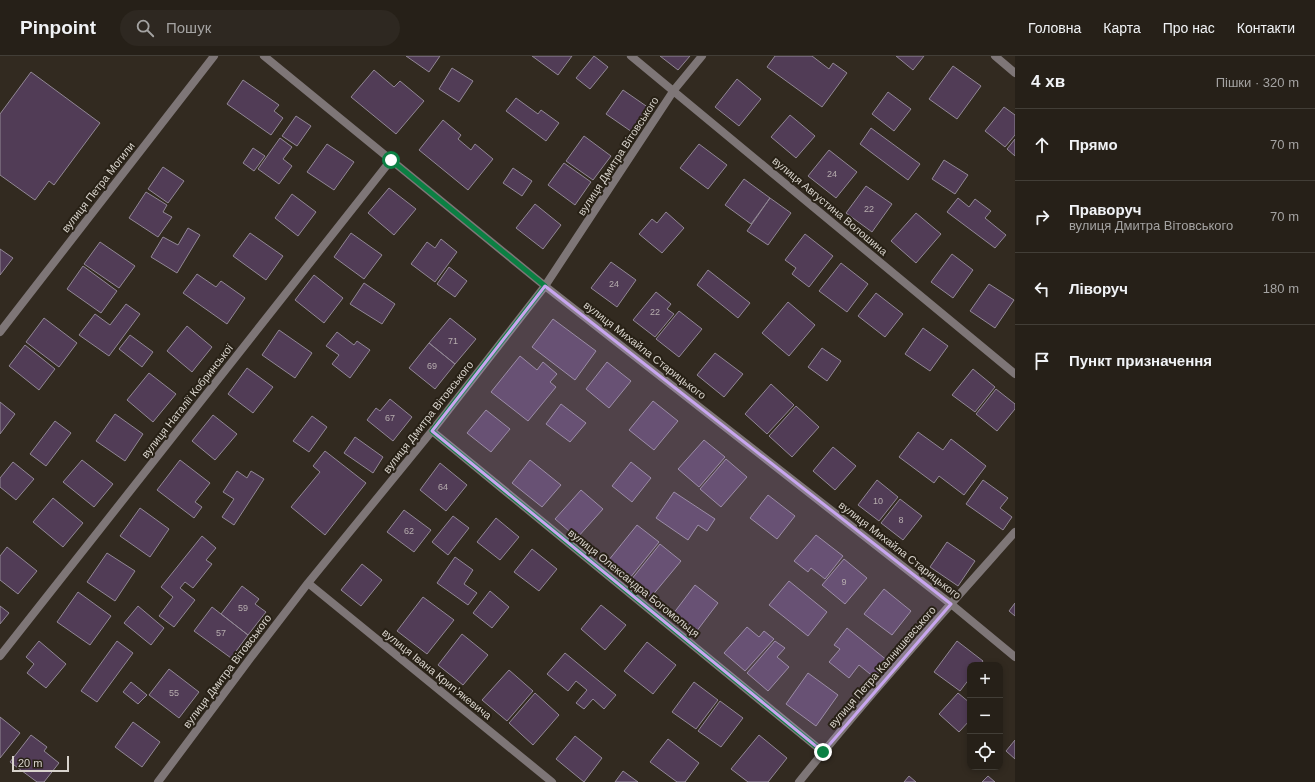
<!DOCTYPE html>
<html lang="uk">
<head>
<meta charset="utf-8">
<style>
  :root { --surface:#262018; --page:#2e2821; --text:#f1f3f6; --muted:#a4a3a2; --line:#423e37 }
  body { margin:0; font-family:Arial,sans-serif; background:var(--page); color:var(--text) }
  .controls { position:absolute; right:12px; bottom:12px; display:grid; overflow:hidden; border-radius:8px; box-shadow:0 2px 6px #0003 }
  .controls button { width:36px; height:36px; display:grid; place-items:center; padding:0; border:0; border-bottom:1px solid var(--line); background:var(--surface); color:var(--text); font:20px sans-serif }
  .scale { position:absolute; left:12px; bottom:10px; width:57px; box-sizing:border-box; padding-left:4px; border:2px solid #d8d3cc; border-top:0; font-size:11px; line-height:14px; white-space:nowrap; color:#d8d3cc; -webkit-text-stroke:3px #282116; paint-order:stroke }
  .stop { position:absolute; width:12px; height:12px; margin:-9px; border:3px solid #0b8043; border-radius:50%; background:#fff }
  .stop.end { background:#0b8043; border-color:#fff; box-shadow:0 1px 4px #0008 }
  .list { margin:0; padding:0; list-style:none }
  h2 { display:flex; justify-content:space-between; align-items:center; height:52px; margin:0; padding:0 16px; font-size:17px }
  h2 small { font-size:13px; font-weight:400; color:var(--muted) }
  .list li { display:grid; grid-template-columns:26px 1fr auto; gap:12px; align-items:center; box-sizing:border-box; height:72px; padding:0 16px; border-top:1px solid var(--line) }
  .list b { display:block; font-size:15px; white-space:nowrap }
  .list p { margin:0; font-size:13px; white-space:nowrap; color:var(--muted) }
  .list em { font-size:13px; font-style:normal; color:var(--muted) }
  .icon { flex:none; width:22px; height:22px; fill:none; stroke:currentColor; stroke-width:2; stroke-linecap:round; stroke-linejoin:round }
  .map { position:relative; flex:none; width:1015px; height:726px; overflow:hidden }
  header { display:flex; align-items:center; gap:24px; box-sizing:border-box; height:56px; padding:0 20px; background:var(--surface); border-bottom:1px solid var(--line) }
  header strong { font-size:19px }
  nav { display:flex; gap:22px; margin-inline-start:auto; font-size:14px }
  .search { width:280px; height:36px; background:var(--page); display:flex; align-items:center; gap:10px; box-sizing:border-box; padding:0 14px; border-radius:22px; color:var(--muted); font-size:15px }
  main { display:flex }
  aside { flex:1; background:var(--surface) }
  .map>svg:first-child { display:block }
  .building { fill:#513c56; stroke:#918794 }
  .lines { fill:none; stroke-linecap:round; stroke-linejoin:round }
  .minor { stroke:#7e7677; stroke-width:8 }
  .route { stroke:#0b8043; stroke-width:5 }
  .marked { fill:#c8a6ef; fill-opacity:0.2; stroke:#c8a6ef; stroke-width:3; stroke-linejoin:round }
  .labels { text-anchor:middle; stroke-width:4; stroke-linejoin:round; paint-order:stroke }
  .number-label { font-size:9px; fill:#b6adae }
  .street-label { font-size:11px; fill:#d8d3cc; stroke:#282116 }
</style>
</head>
<body>
<header>
<strong>Pinpoint</strong>
<div class="search"><svg class="icon" aria-label="search" viewBox="0 0 24 24"><circle cx="10" cy="10" r="6"/><path d="M15 15l6 6"/></svg>Пошук</div>
<nav><a>Головна</a><a>Карта</a><a>Про нас</a><a>Контакти</a></nav>
</header>
<main>
<div class="map">
<svg width="1015" height="726" viewBox="0 0 1015 726">
  <rect width="100%" height="100%" fill="#322a20"/>
  <path class="building" d="M406 0H440L429 16Z
    M532 0H572L558 19Z
    M594 0 608 11 590 33 576 22Z
    M660 0H690L678 14Z
    M775 0H812L829 13 833 7 847 17 822 51 767 11Z
    M896 0H924L913 14Z
    M953 10 981 30 957 63 929 43Z
    M452 12 473 25 459 46 439 33Z
    M374 14 394 31 400 25 424 45 396 78 351 41Z
    M31 16 100 67 54 129 49 125 35 144 0 119V58Z
    M737 23 761 43 739 70 715 51Z
    M243 24 279 49 274 55 283 62 271 79 227 48Z
    M623 34 649 52 632 76 606 58Z
    M888 36 911 53 894 75 872 58Z
    M516 42 538 58 541 54 559 67 546 85 506 55Z
    M1004 51 1015 59V79L1005 91 985 75Z
    M790 59 815 80 796 102 771 81Z
    M296 60 311 70 297 90 282 80Z
    M443 64 461 79 458 83 471 94 475 88 493 103 468 134 419 94Z
    M871 72 920 108 908 124 860 88Z
    M584 80 611 100 593 124 566 105Z
    M280 82 292 91 283 103 292 110 279 128 258 113Z
    M1015 83V100L1007 93Z
    M327 88 354 106 334 134 307 116Z
    M699 88 727 109 708 133 680 112Z
    M253 92 265 100 254 115 243 107Z
    M829 94 857 116 836 142 808 120Z
    M944 104 968 119 955 138 932 123Z
    M564 107 591 126 575 149 548 129Z
    M163 111 184 125 168 147 148 133Z
    M513 112 532 125 522 140 503 127Z
    M744 123 770 142 751 168 725 149Z
    M866 130 892 148 872 176 846 157Z
    M389 132 416 153 394 179 368 157Z
    M146 136 167 149 163 156 172 161 158 181 129 162Z
    M292 138 316 156 298 180 275 162Z
    M770 142 791 157 768 189 747 175Z
    M958 142 969 151 975 143 991 155 985 162 1006 179 995 192 947 156Z
    M535 148 561 169 543 193 516 172Z
    M666 156 684 172 662 197 639 178 652 163 657 167Z
    M916 157 941 178 916 207 891 185Z
    M188 172 200 179 177 217 151 201 163 181 178 189Z
    M250 177 283 200 266 224 233 200Z
    M351 177 382 199 364 223 334 201Z
    M805 178 833 200 809 231 792 218 796 212 785 204Z
    M441 183 457 196 435 226 411 208 427 186 435 192Z
    M100 186 135 210 119 232 84 208Z
    M0 193 13 202 0 219Z
    M952 198 973 214 953 242 931 226Z
    M611 206 636 224 617 251 591 232Z
    M841 207 868 228 847 256 819 235Z
    M83 210 117 235 101 257 67 233Z
    M449 211 467 225 455 241 437 228Z
    M708 214 750 247 738 262 697 229Z
    M197 218 216 231 221 225 245 242 227 268 183 237Z
    M314 219 343 242 324 267 295 244Z
    M364 227 395 248 382 268 350 248Z
    M989 228 1014 244 995 272 970 255Z
    M656 236 671 248 667 253 674 258 655 281 633 264Z
    M876 237 903 258 885 281 858 260Z
    M788 246 815 269 789 300 762 277Z
    M126 248 140 258 109 300 79 279 95 258 110 269Z
    M679 255 702 273 679 301 656 283Z
    M44 262 77 287 59 311 26 286Z
    M450 262 476 283 455 308 429 287Z
    M553 263 596 295 575 324 532 291Z
    M187 270 212 291 192 316 167 295Z
    M923 272 948 290 930 315 905 298Z
    M279 274 312 297 295 322 262 299Z
    M337 276 354 289 357 285 370 294 350 322 332 308 339 299 326 290Z
    M130 279 153 296 142 311 119 293Z
    M429 287 455 308 435 333 409 312Z
    M25 289 55 313 39 334 9 310Z
    M822 292 841 305 827 325 808 311Z
    M715 297 743 318 724 341 697 319Z
    M520 300 537 314 543 306 557 318 550 326 556 331 528 365 491 336Z
    M607 306 631 325 609 352 586 333Z
    M247 312 273 331 253 357 228 338Z
    M973 313 995 331 975 356 952 339Z
    M149 317 176 338 153 366 127 344Z
    M771 328 794 349 767 378 745 358Z
    M996 333 1015 348V353L997 375 976 358Z
    M390 343 412 361 393 385 367 364 376 352 380 355Z
    M653 345 678 365 654 394 629 374Z
    M0 346 15 358 0 378Z
    M561 348 586 367 570 386 546 368Z
    M796 350 819 371 792 401 769 380Z
    M486 354 510 373 491 396 467 377Z
    M115 358 143 378 125 405 96 385Z
    M213 359 237 378 215 404 192 385Z
    M312 360 327 371 309 396 293 385Z
    M55 365 71 377 46 410 30 398Z
    M918 376 943 394 951 383 986 410 964 439 939 420 934 427 899 401Z
    M355 381 383 401 373 417 344 397Z
    M704 384 725 401 699 431 678 413Z
    M833 391 856 410 835 434 813 415Z
    M325 395 366 427 325 479 291 451 320 416 313 410Z
    M726 403 747 421 721 451 700 433Z
    M82 404 113 428 94 451 63 426Z
    M180 404 210 427 195 446 202 451 194 462 157 434Z
    M530 404 561 429 542 451 512 427Z
    M13 406 34 423 16 444 0 431V422Z
    M631 406 651 422 632 446 612 430Z
    M440 407 467 429 446 455 420 434Z
    M237 415 247 422 251 415 264 423 234 469 222 461 234 443 223 436Z
    M877 424 898 441 879 465 858 449Z
    M983 424 1008 442 1000 452 1012 461 1003 474 966 448Z
    M581 434 603 453 577 482 555 463Z
    M674 436 715 463 707 475 698 469 688 484 656 462Z
    M768 439 795 460 777 483 750 462Z
    M53 442 83 467 63 491 33 466Z
    M900 443 922 460 903 484 881 467Z
    M140 452 169 473 150 501 120 480Z
    M404 454 431 474 414 496 387 476Z
    M453 460 469 472 448 499 432 486Z
    M496 462 519 481 500 504 477 486Z
    M637 469 659 486 629 523 608 505Z
    M816 479 843 500 825 523 811 512 808 516 794 505Z
    M202 480 216 492 206 504 212 508 193 532 185 526 180 532 195 544 174 571 159 560 173 541 161 531Z
    M947 486 975 505 958 530 930 511Z
    M660 488 681 505 651 541 631 524Z
    M7 491 37 515 18 538 0 524V500Z
    M532 493 557 513 539 535 514 516Z
    M107 497 135 515 115 545 87 526Z
    M455 501 473 514 464 528 477 537 468 549 437 527Z
    M844 503 867 522 845 548 822 529Z
    M362 508 382 524 361 550 341 534Z
    M789 525 827 556 808 580 769 549Z
    M695 529 718 547 696 576 673 558Z
    M242 530 259 543 255 548 266 556 248 579 221 558Z
    M884 533 911 555 892 579 864 558Z
    M490 535 509 551 492 572 473 557Z
    M78 536 111 560 90 589 57 566Z
    M423 541 454 564 427 598 397 575Z
    M1015 547V560L1009 555Z
    M601 549 626 569 605 594 581 573Z
    M0 550 9 557 0 568Z
    M138 550 164 572 151 589 124 567Z
    M212 551 248 579 231 602 194 575Z
    M747 571 759 581 764 575 774 583 745 615 724 597Z
    M847 572 888 605 875 622 859 609 849 622 829 606 840 593 834 589Z
    M462 578 488 599 463 629 438 609Z
    M39 585 66 608 46 632 27 617 34 608 26 601Z
    M117 585 133 597 97 646 81 635Z
    M775 585 785 592 777 601 789 611 768 635 747 617Z
    M957 585 983 605 980 609H970V622L960 635 934 616Z
    M647 586 676 609 653 638 624 615Z
    M565 597 616 639 604 653 593 643 584 653 576 647 587 634 576 625 568 635 547 618Z
    M169 613 199 636 179 662 149 639Z
    M509 614 533 635 507 665 482 644Z
    M808 617 838 639 816 670 786 648Z
    M131 626 147 639 138 648 123 636Z
    M694 626 718 644 696 673 672 656Z
    M535 637 559 659 533 689 509 667Z
    M958 637 970 647V664L959 676 939 658Z
    M720 645 743 662 721 691 698 675Z
    M0 661 20 677 0 702Z
    M133 666 160 686 142 711 115 691Z
    M31 679 47 691 44 695 59 707 44 726H37L10 706Z
    M759 679 787 702 768 726H748L731 713Z
    M575 680 602 702 584 726 556 703Z
    M668 683 699 707 685 726H677L650 706Z
    M1015 684V703L1006 695Z
    M623 715 638 726H615Z
    M909 720 916 726H904Z
    M988 720 995 726H982Z"/>
  <g class="lines">
    <path class="minor" d="M264 0 545 230 951 548 1015 601
      M631 0 1015 318
      M995 0 1015 17
      M0 276 214 0
      M432 375 823 696
      M308 527 552 726
      M0 600 391 104
      M158 726 255 596 308 527 432 375 545 230 674 34 702 0
      M799 726C868 640 942 558 1015 476"/>
  </g>
  <g class="lines">
    <path class="route" d="M391 104 545 230 432 375 823 696"/>
  </g>
  <path class="marked" d="M545 230 951 548 823 696 432 375Z"/>
  <g class="labels">
    <g class="number-label">
      <text x="832" y="121">24</text>
      <text x="869" y="156">22</text>
      <text x="614" y="231">24</text>
      <text x="655" y="259">22</text>
      <text x="453" y="288">71</text>
      <text x="432" y="313">69</text>
      <text x="390" y="365">67</text>
      <text x="443" y="434">64</text>
      <text x="878" y="448">10</text>
      <text x="901" y="467">8</text>
      <text x="409" y="478">62</text>
      <text x="844" y="529">9</text>
      <text x="243" y="555">59</text>
      <text x="221" y="580">57</text>
      <text x="174" y="640">55</text>
    </g>
    <g class="street-label">
      <text transform="translate(618 100) rotate(-57)" y="4">вулиця Дмитра Вітовського</text>
      <text transform="translate(98 131) rotate(-52)" y="4">вулиця Петра Могили</text>
      <text transform="translate(830 150) rotate(40)" y="4">вулиця Августина Волошина</text>
      <text transform="translate(645 294) rotate(38)" y="4">вулиця Михайла Старицького</text>
      <text transform="translate(187 345) rotate(-52)" y="4">вулиця Наталії Кобринської</text>
      <text transform="translate(428 361) rotate(-52)" y="4">вулиця Дмитра Вітовського</text>
      <text transform="translate(900 494) rotate(38)" y="4">вулиця Михайла Старицького</text>
      <text transform="translate(634 527) rotate(39)" y="4">вулиця Олександра Богомольця</text>
      <text transform="translate(882 611) rotate(-49)" y="4">вулиця Петра Калнишевського</text>
      <text transform="translate(227 615) rotate(-53)" y="4">вулиця Дмитра Вітовського</text>
      <text transform="translate(437 618) rotate(39)" y="4">вулиця Івана Крипʼякевича</text>
    </g>
  </g>
</svg>
<div class="controls">
<button>+</button>
<button>−</button>
<button><svg class="icon" aria-label="locate" viewBox="0 0 24 24"><circle cx="12" cy="12" r="6"/><path d="M12 2v4M12 18v4M2 12h4M18 12h4"/></svg></button>
</div>
<div class="scale">20 m</div>
<div class="stop" style="left:391px;top:104px"></div>
<div class="stop end" style="left:823px;top:696px"></div>
</div>
<aside>
<h2>4 хв<small>Пішки · 320 m</small></h2>
<ul class="list">
<li><svg class="icon" aria-label="ahead" viewBox="0 0 24 24"><path d="M12 20V5M6 11l6-6 6 6"/></svg><div><b>Прямо</b></div><em>70 m</em></li>
<li><svg class="icon" aria-label="right" viewBox="0 0 24 24"><path d="M7 20v-9h11M14 6l5 5-5 5"/></svg><div><b>Праворуч</b><p>вулиця Дмитра Вітовського</p></div><em>70 m</em></li>
<li><svg class="icon" aria-label="left" viewBox="0 0 24 24"><path d="M17 20v-9H6M10 6l-5 5 5 5"/></svg><div><b>Ліворуч</b></div><em>180 m</em></li>
<li><svg class="icon" aria-label="arrive" viewBox="0 0 24 24"><path d="M6 21V4h12l-3 4 3 4H6"/></svg><div><b>Пункт призначення</b></div></li>
</ul>
</aside>
</main>
</body>
</html>
